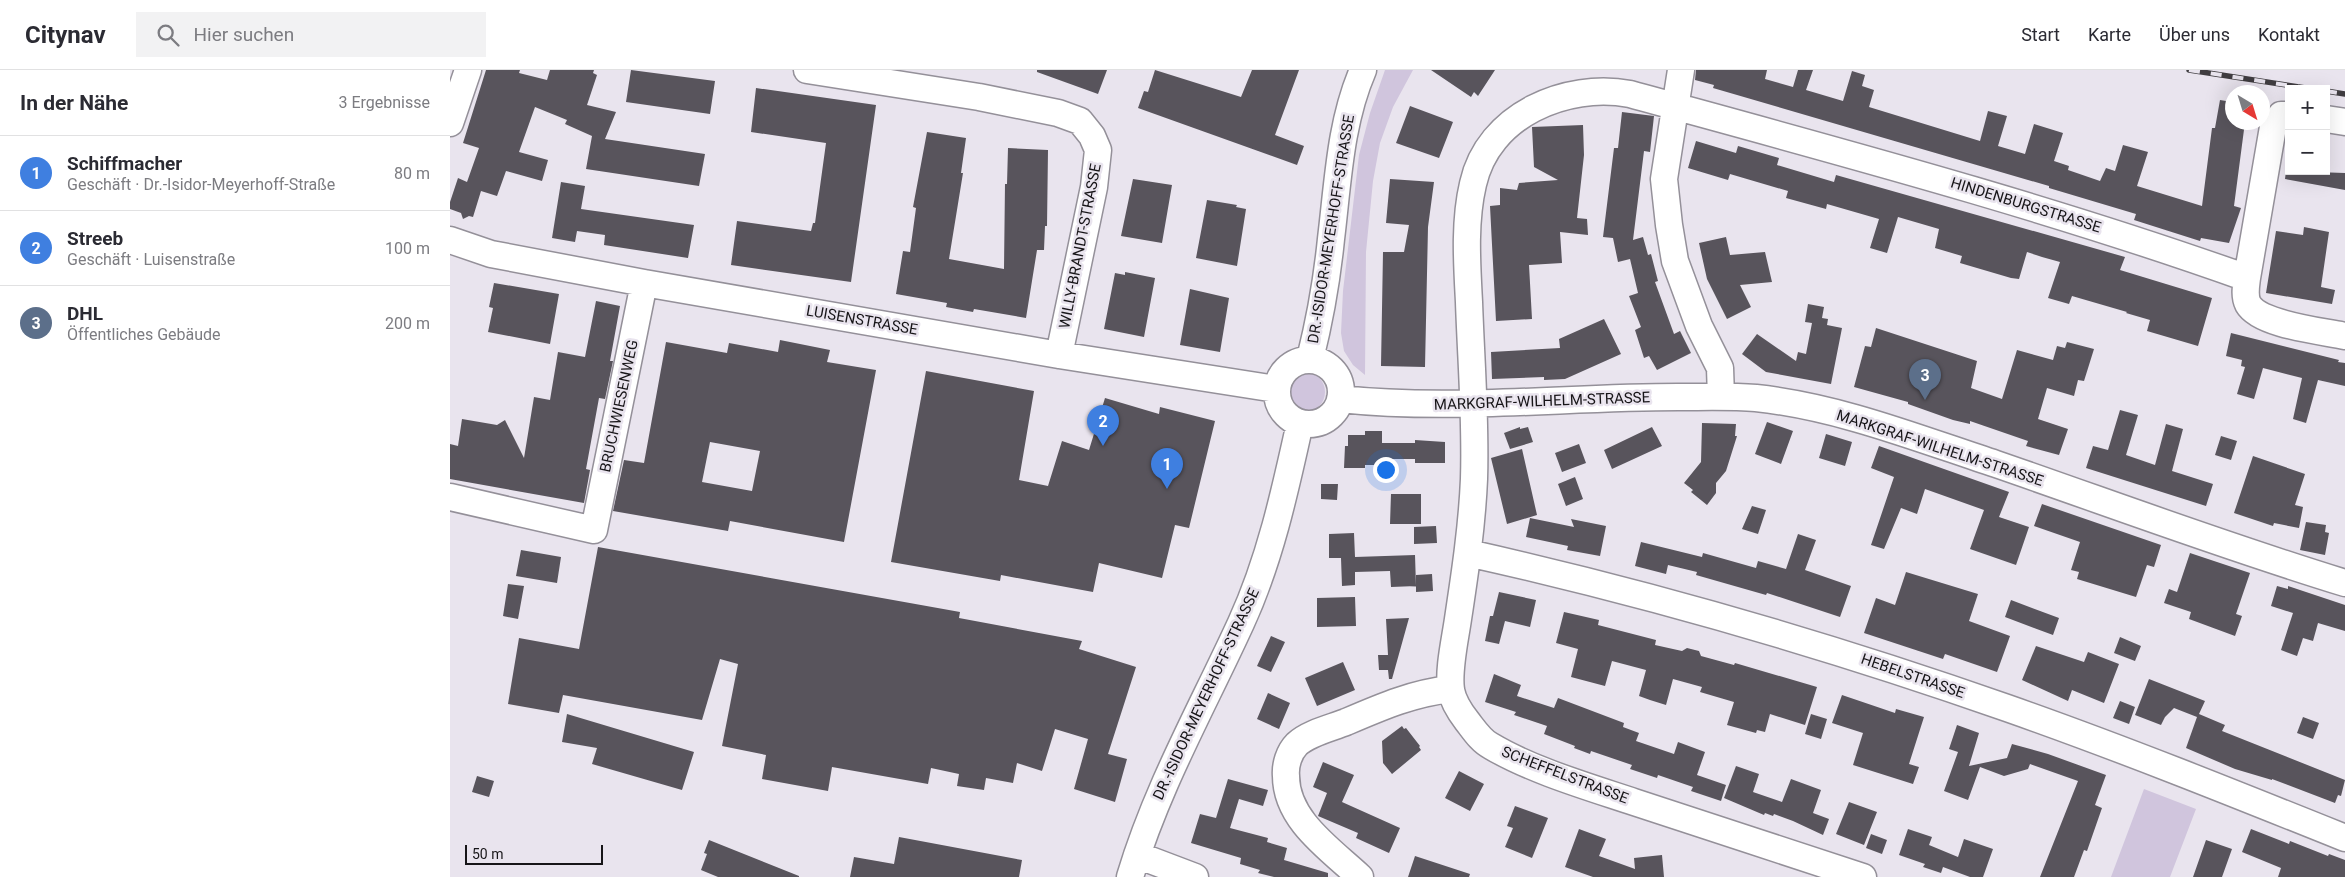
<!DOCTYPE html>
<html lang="de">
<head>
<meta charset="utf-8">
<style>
  :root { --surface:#fff; --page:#f2f2f3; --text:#2b2b33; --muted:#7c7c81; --line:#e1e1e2; --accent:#803fb3 }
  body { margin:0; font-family:Roboto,sans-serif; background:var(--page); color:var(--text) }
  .controls { position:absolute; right:15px; top:15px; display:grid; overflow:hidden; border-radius:0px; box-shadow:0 5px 20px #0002 }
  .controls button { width:45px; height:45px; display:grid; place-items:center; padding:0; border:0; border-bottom:1px solid var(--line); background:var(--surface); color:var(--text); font:25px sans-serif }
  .compass { position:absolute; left:1775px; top:15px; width:45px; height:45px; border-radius:50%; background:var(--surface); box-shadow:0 5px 20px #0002; rotate:142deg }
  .scale { position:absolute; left:15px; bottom:12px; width:138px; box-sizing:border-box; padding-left:5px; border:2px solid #171518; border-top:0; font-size:14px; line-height:18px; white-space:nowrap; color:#171518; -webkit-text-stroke:4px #e9e4ee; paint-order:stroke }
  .you { position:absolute; left:935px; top:399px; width:18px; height:18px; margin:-12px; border:4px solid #fff; border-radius:50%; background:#1a73e8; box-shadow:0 0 0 8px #1a73e833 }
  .badge { display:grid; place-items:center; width:32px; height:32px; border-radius:50%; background:var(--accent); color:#fff; font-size:16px; font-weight:700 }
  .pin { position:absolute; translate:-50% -41px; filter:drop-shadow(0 1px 2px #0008) }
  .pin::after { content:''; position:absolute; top:26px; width:18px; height:15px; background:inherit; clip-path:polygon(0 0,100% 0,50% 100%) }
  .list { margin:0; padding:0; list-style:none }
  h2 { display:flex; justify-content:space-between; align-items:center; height:65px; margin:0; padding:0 20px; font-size:21px }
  h2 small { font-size:16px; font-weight:400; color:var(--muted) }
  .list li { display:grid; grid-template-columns:32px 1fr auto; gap:15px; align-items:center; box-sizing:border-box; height:75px; padding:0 20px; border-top:1px solid var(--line) }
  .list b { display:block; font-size:19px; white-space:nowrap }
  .list p { margin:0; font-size:16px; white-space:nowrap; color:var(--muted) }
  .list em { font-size:16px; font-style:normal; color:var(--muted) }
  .icon { flex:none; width:28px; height:28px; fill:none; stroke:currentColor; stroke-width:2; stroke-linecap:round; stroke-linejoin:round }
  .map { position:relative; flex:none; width:1895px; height:807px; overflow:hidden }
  header { display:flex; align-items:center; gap:30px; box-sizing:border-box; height:70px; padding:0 25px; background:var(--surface); border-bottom:1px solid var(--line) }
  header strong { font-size:24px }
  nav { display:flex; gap:28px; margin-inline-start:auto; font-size:18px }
  .search { width:350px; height:45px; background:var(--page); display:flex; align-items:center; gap:12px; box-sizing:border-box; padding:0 18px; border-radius:0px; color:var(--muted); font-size:19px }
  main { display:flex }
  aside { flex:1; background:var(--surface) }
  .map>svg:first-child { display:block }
  .green { fill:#d0c5dd }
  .building { fill:#58545c; fill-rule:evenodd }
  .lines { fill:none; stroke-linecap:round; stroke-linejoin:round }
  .minor-casing { stroke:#949099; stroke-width:29 }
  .minor { stroke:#fff; stroke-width:26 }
  .rail-casing { stroke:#403d41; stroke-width:5.5 }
  .rail { stroke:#e9e4ee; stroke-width:4; stroke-dasharray:11; stroke-linecap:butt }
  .labels { text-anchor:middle; stroke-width:5; stroke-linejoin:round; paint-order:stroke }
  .street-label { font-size:15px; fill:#171518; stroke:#e9e4ee }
</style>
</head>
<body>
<header>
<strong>Citynav</strong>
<div class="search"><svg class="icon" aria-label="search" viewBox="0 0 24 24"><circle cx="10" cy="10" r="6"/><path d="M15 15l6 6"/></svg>Hier suchen</div>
<nav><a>Start</a><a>Karte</a><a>Über uns</a><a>Kontakt</a></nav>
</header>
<main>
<aside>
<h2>In der Nähe<small>3 Ergebnisse</small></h2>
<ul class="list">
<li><span class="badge" style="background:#3f7fe0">1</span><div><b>Schiffmacher</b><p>Geschäft · Dr.-Isidor-Meyerhoff-Straße</p></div><em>80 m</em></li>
<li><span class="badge" style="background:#3f7fe0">2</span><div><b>Streeb</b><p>Geschäft · Luisenstraße</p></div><em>100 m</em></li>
<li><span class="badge" style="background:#5c6f8a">3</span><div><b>DHL</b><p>Öffentliches Gebäude</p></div><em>200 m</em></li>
</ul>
</aside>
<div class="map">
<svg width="1895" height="807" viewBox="0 0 1895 807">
  <rect width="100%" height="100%" fill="#e9e4ee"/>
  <path class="green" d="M935 0H963L943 37 930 73 923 111 916 182 915 305 903 295 894 281 891 263 893 221 909 85 920 43Z
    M835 322a20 20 0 1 1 40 0a20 20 0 1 1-40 0Z
    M1694 719 1746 739 1720 807H1661Z"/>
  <path class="building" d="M36 0H70L69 3 97 10 100 0H144L143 3 147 5 137 35 166 42 155 69 255 84 249 116 136 99 142 66 115 54 117 50 85 37 69 82 98 90 92 111 56 101 47 126 31 121 23 147 19 146 13 149 11 143 0 139V132L8 108 17 112 29 78 13 73Z
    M181 0 265 11 260 44 176 32Z
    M587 0H657L648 24 587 2Z
    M705 0 791 27 802 0H849L825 65 854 76 847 95 688 38 694 21 698 22Z
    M981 0H1045L1028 26 1024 22 1021 27Z
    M1246 0H1317L1315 9 1343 17 1348 0H1363L1356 20 1393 31 1402 1 1415 5 1412 16 1424 20 1419 37 1530 71 1538 41 1557 46 1548 76 1575 84 1584 54 1613 63 1604 91 1619 96 1618 100 1650 111 1656 98 1665 101 1673 75 1698 82 1687 116 1752 136 1762 58H1765L1770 30 1782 32V52H1795L1784 136 1791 138 1779 173 1751 168 1750 171 1684 150 1686 144 1599 118V116L1263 18 1264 15 1245 10Z
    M306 18 426 35 401 212 281 195 287 151 361 161 363 153H365L376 73 301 62Z
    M960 36 1003 52 989 88 946 73Z
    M1172 42 1204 46 1200 82 1194 81 1183 170 1193 167 1198 185 1201 184 1208 211 1205 212 1224 264 1230 261 1241 283 1207 300 1199 286 1194 288 1185 260 1191 257 1179 226 1188 223 1180 189 1168 192 1163 168 1153 167 1164 78H1168Z
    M1133 55 1134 85 1127 148 1137 149 1138 165 1110 162 1112 193 1079 195 1082 249 1046 251 1040 136 1050 135V118L1067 120 1069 113 1108 110 1084 97 1082 57Z
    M477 62 516 68 511 103H513L499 189 554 199 555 114H557L558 78 598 80 597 156H595L594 180H587L576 248 524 239 523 242 496 237 497 233 446 224 453 181 460 182 466 138 463 137Z
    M1246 71 1286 83 1288 76 1329 88 1327 95 1384 112 1386 105 1675 187 1670 200 1762 228 1748 276 1697 261 1700 250 1676 243 1677 242 1622 226 1619 234 1598 228 1610 192 1592 187 1577 182 1569 209 1561 208 1510 193 1512 186 1485 178 1489 159 1448 147 1437 183 1420 178 1429 149 1377 134 1376 139 1336 128 1338 121 1280 104 1278 110 1238 98Z
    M1836 101 1895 103V120L1835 109Z
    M683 109 722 115 712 173 671 166Z
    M940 109 984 112 978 157 975 297 931 296 933 182H954L959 155 936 153Z
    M111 112 135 116 131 139 244 155 238 188 154 175 155 165 127 161 125 172 102 168Z
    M757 130 787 135 786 137 796 139 787 196 746 188Z
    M1854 157 1879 162 1871 217 1885 220 1882 234 1816 223 1826 161 1853 165Z
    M1276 167 1280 185 1315 182 1322 212 1290 215 1301 237 1277 249 1257 209 1249 173Z
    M675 202 705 208 694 267 654 259 665 203 675 205Z
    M44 213 109 224 100 274 38 262 43 238 39 237Z
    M740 219 779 228 770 282 730 275Z
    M146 231 170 236 160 291H163L155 329 149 328 136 399 140 400 134 433 0 409V374L8 376 12 349 47 355 55 350 74 388 84 327 100 330 108 282 135 287Z
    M1358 234 1374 237 1372 248 1378 249 1377 255 1392 258 1381 314 1316 302 1292 284 1307 264 1346 291 1348 282 1356 284 1362 253 1355 252Z
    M1154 249 1171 284 1115 309 1094 310V307L1042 309 1041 282 1110 278 1109 269Z
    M1426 258 1527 291 1521 318 1552 329 1567 280 1603 290 1607 276 1615 278 1617 272 1644 279 1634 311 1628 310 1624 326 1597 318 1588 349 1618 359 1609 385 1576 376 1578 371 1520 351V354L1503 350 1458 334V332L1404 317 1415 276 1421 277Z
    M1781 263 1889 290 1888 292 1895 293V316L1868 310 1856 353 1843 349 1852 308 1813 298 1804 329 1787 324 1795 297 1791 296 1792 290 1776 286Z
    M330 270 380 280 377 292 426 300 394 472 280 451 278 461 163 441 174 390 194 393 216 272 277 283 279 273 328 282ZM260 372 310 381 302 421 252 412Z
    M476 301 584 321 569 410 598 416 612 371 639 380 655 328 709 344 710 337 765 351 739 458 725 455 712 508 649 493 643 522 551 505 550 511 441 492Z
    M1670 340 1688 345 1676 385 1705 395 1716 354 1733 359 1722 401 1763 414 1756 436 1636 398 1643 376 1658 380Z
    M1317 352 1343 361 1331 394 1305 384Z
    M1252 353 1286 354 1285 366H1287L1276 401 1266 413V423L1257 435 1241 422 1243 420 1234 413 1251 392Z
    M1070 357V359L1078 357 1083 372 1060 379 1054 363Z
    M1202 357 1212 376 1162 399 1154 380Z
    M915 361H932V373H965V370L995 372V393H965V389H932V395H915V398H894L895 376H898V365H915Z
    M1376 364 1402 372 1395 396 1369 388Z
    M1771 366 1787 371 1781 390 1765 385Z
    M1129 374 1136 393 1112 402 1105 383Z
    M1429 376 1559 422 1549 447 1579 457 1566 495 1520 479 1534 440 1475 419 1467 444 1451 438 1434 479 1421 475 1444 407 1421 398Z
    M1072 379 1087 445 1057 454 1041 388Z
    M1803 386 1855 404 1845 435 1853 437 1849 458 1824 453 1823 456 1784 443Z
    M1125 407 1133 429 1116 436 1108 414Z
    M871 414H888L887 430 871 429Z
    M941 424H971V454H940Z
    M1592 434 1711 475 1704 497 1697 495 1686 527 1627 509 1629 502 1621 500 1630 472 1584 456Z
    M1302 436 1316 440 1308 464 1292 459Z
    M1080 448 1124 457 1121 449 1156 456 1150 486 1117 480 1118 476 1076 467Z
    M1856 452 1876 455 1875 462 1879 463 1875 485 1850 480Z
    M986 456 987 473 964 474V457Z
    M904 463 905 487 965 485 966 516 941 517 940 501 905 502V515L892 516 891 488H879V464Z
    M1348 464 1366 470 1355 500 1401 516 1390 547 1317 523 1316 525 1246 505 1247 502 1218 495 1216 504 1185 496 1191 472 1252 487 1253 483 1306 498 1308 491 1336 499Z
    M148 477 510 542 509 548 632 571 629 579 686 597 658 684 677 689 665 732 624 719 638 669 605 659 592 701 567 693 563 713 536 708 534 720 507 716 509 704 481 698 478 714 382 697 378 721 312 709 316 685 272 676 288 594 270 589 252 650 113 625 109 643 58 634 69 568 129 579Z
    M71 480 111 487 107 513 66 506Z
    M1740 483 1800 503 1786 544 1792 546 1785 566 1739 549 1741 542 1714 533 1719 519 1727 522Z
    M1456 502 1528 524 1519 551 1560 566 1547 602 1495 584 1493 589 1414 563 1426 528 1445 535Z
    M982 504 983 521 966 522V505Z
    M58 514 74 516 68 549 53 546Z
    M1827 516 1838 519V516L1895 535V561L1868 553 1863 571 1853 568 1847 586 1831 580 1843 543 1821 536Z
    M1049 522 1086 530 1080 557 1055 551 1049 574 1035 571 1040 546H1043Z
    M905 527 906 556 867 557V528Z
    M1561 530 1609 548 1603 565 1555 547Z
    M1114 542 1149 550 1148 555 1206 570 1205 575 1232 581 1237 578 1249 581 1251 586 1284 595 1285 593 1367 617 1355 655 1320 644 1315 662 1307 660 1306 663 1277 655 1284 632 1250 622 1252 617 1223 609 1216 635 1200 630 1189 626 1196 600 1162 591 1155 616 1121 607 1128 579 1106 573Z
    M959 548 942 609H939L938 600H929L928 585H938L936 549Z
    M821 566 835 572 821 602 807 596Z
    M1670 567 1691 576 1685 591 1664 583Z
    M1586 576 1634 592 1638 582 1669 594 1654 633 1622 620 1618 631 1572 610Z
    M893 592 905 620 867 636 855 608Z
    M1044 604 1071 615 1067 626 1104 638 1108 628 1174 653 1173 657 1189 663 1186 671 1224 684 1228 672 1255 682 1247 705 1276 715 1271 731 1241 721 1243 717 1208 705 1207 708 1180 699 1182 695 1141 681 1140 684 1124 678 1125 676 1094 664 1097 656 1064 645 1066 642 1035 632Z
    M1699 609 1755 631 1749 644 1775 655 1772 661 1895 710 1891 726 1888 725 1885 733 1822 709V710L1785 699 1736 678 1747 647 1724 638 1715 647 1711 655 1685 645Z
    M818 623 840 633 829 659 807 649Z
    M1392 625 1445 643 1446 639 1474 647 1459 694 1469 697 1463 714 1403 695 1413 663 1382 653Z
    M1670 631 1685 637 1679 654 1663 648Z
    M117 644 244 682 232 720 142 694 147 678 112 672Z
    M1361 644 1377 649 1371 669 1355 664Z
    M1853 647 1869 653 1863 669 1847 663Z
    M1507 655 1529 663 1519 696 1557 688 1562 674 1598 684 1656 705 1645 735 1652 738 1637 781 1634 780 1624 807H1590L1628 711 1580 694 1578 699 1554 706 1530 697 1518 730 1494 721 1508 682 1499 679Z
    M952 656 954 659 956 658 970 676 969 677 971 680 942 704 933 693 932 671Z
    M873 692 904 705 892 732 950 758 939 783 906 768 908 763 868 746 877 723 863 717Z
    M1286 696 1309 704 1303 722 1332 732 1341 709 1371 720 1363 743 1379 749 1373 765 1343 751 1324 744 1323 746 1315 743 1314 745 1274 728Z
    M1009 701 1034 714 1020 741 995 728Z
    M27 706 44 711 39 727 22 722Z
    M778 709 818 720 813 736 789 729 780 758 818 768 817 772 837 778 834 790 878 803V807H824L808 803 810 800 790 794 791 788 741 773 750 744 766 748Z
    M1399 732 1427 742 1414 775 1386 764Z
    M1065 736 1098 748 1082 788 1055 777 1063 758 1057 756Z
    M1129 759 1156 769 1149 786 1185 799 1184 788 1212 785 1214 807H1143L1115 797Z
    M1458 759 1482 767 1479 775 1508 787 1514 769 1543 779 1533 807H1520L1493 797 1491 803 1473 797 1475 794 1449 785Z
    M1801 759 1839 774 1840 771 1878 786 1879 784 1895 790V807H1828L1831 798 1792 782Z
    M1421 764 1437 770 1432 784 1416 778Z
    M449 767 572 790 569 807H400L404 787 444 794Z
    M259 770 349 806V807H268L251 800 257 784 254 783Z
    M1756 770 1782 779 1772 807H1743Z
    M965 786 1020 804 1019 807H958Z"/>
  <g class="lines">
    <g class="minor-casing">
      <path id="minor" d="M357 0 529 27 608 43 630 51 642 66 648 80 644 117 609 285
        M1231 0 1214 109 1219 155 1225 191 1249 256 1270 298 1271 327
        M1876 49 1895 52
        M0 53 18 0
        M0 170 41 184 194 213 609 285 826 319
        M1797 208 1823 57 1831 45H1839
        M860 289C870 249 877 209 881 169 888 112 890 53 913 0
        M827 322a32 32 0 1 1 64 0a32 32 0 1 1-64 0Z
        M890 329C1003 341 1115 327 1228 327 1253 327 1280 326 1306 328 1389 337 1467 368 1546 394 1662 434 1777 477 1895 513
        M0 427 144 460 194 213
        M1018 483C1201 524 1380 576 1557 638 1671 678 1783 723 1895 768
        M687 785 745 807
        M680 807C707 717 752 638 791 553 820 490 835 421 850 353
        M910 807C880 779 836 750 836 706 835 695 839 682 847 674 859 663 881 658 896 652 931 637 963 623 1001 619
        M1413 807C1337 782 1260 757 1184 732 1139 717 1081 700 1041 676 1031 671 1024 660 1017 651 1010 642 1003 631 1001 620 998 600 1005 570 1008 549 1015 503 1022 456 1024 409 1026 350 1021 291 1019 232 1017 194 1014 152 1023 114 1038 45 1116 12 1180 24 1387 81 1595 136 1797 208 1796 216 1794 226 1798 234 1810 255 1872 261 1895 266"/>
    </g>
    <use href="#minor" class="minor"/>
    <g class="rail-casing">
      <path id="rail" d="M1739 0 1862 19
        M1876 21 1895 24"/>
    </g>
    <use href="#rail" class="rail"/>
  </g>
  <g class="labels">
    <g class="street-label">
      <text transform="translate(1576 135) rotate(17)" y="5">HINDENBURGSTRASSE</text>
      <text transform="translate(881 159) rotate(-81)" y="5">DR.-ISIDOR-MEYERHOFF-STRASSE</text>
      <text transform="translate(630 176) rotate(-79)" y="5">WILLY-BRANDT-STRASSE</text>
      <text transform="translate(412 250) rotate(10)" y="5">LUISENSTRASSE</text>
      <text transform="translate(1092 331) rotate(-2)" y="5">MARKGRAF-WILHELM-STRASSE</text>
      <text transform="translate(169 336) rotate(-78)" y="5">BRUCHWIESENWEG</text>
      <text transform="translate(1490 378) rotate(18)" y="5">MARKGRAF-WILHELM-STRASSE</text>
      <text transform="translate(1463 606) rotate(19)" y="5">HEBELSTRASSE</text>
      <text transform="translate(756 624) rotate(-65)" y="5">DR.-ISIDOR-MEYERHOFF-STRASSE</text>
      <text transform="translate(1115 705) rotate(21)" y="5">SCHEFFELSTRASSE</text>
    </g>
  </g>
</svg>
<div class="controls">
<button>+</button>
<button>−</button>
</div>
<svg class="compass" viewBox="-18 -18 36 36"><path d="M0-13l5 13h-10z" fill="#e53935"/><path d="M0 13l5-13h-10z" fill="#7c7c81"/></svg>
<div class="scale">50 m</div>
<div class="you"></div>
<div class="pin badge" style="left:717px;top:419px;background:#3f7fe0">1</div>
<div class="pin badge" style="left:653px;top:376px;background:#3f7fe0">2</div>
<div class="pin badge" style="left:1475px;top:330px;background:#5c6f8a">3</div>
</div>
</main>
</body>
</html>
